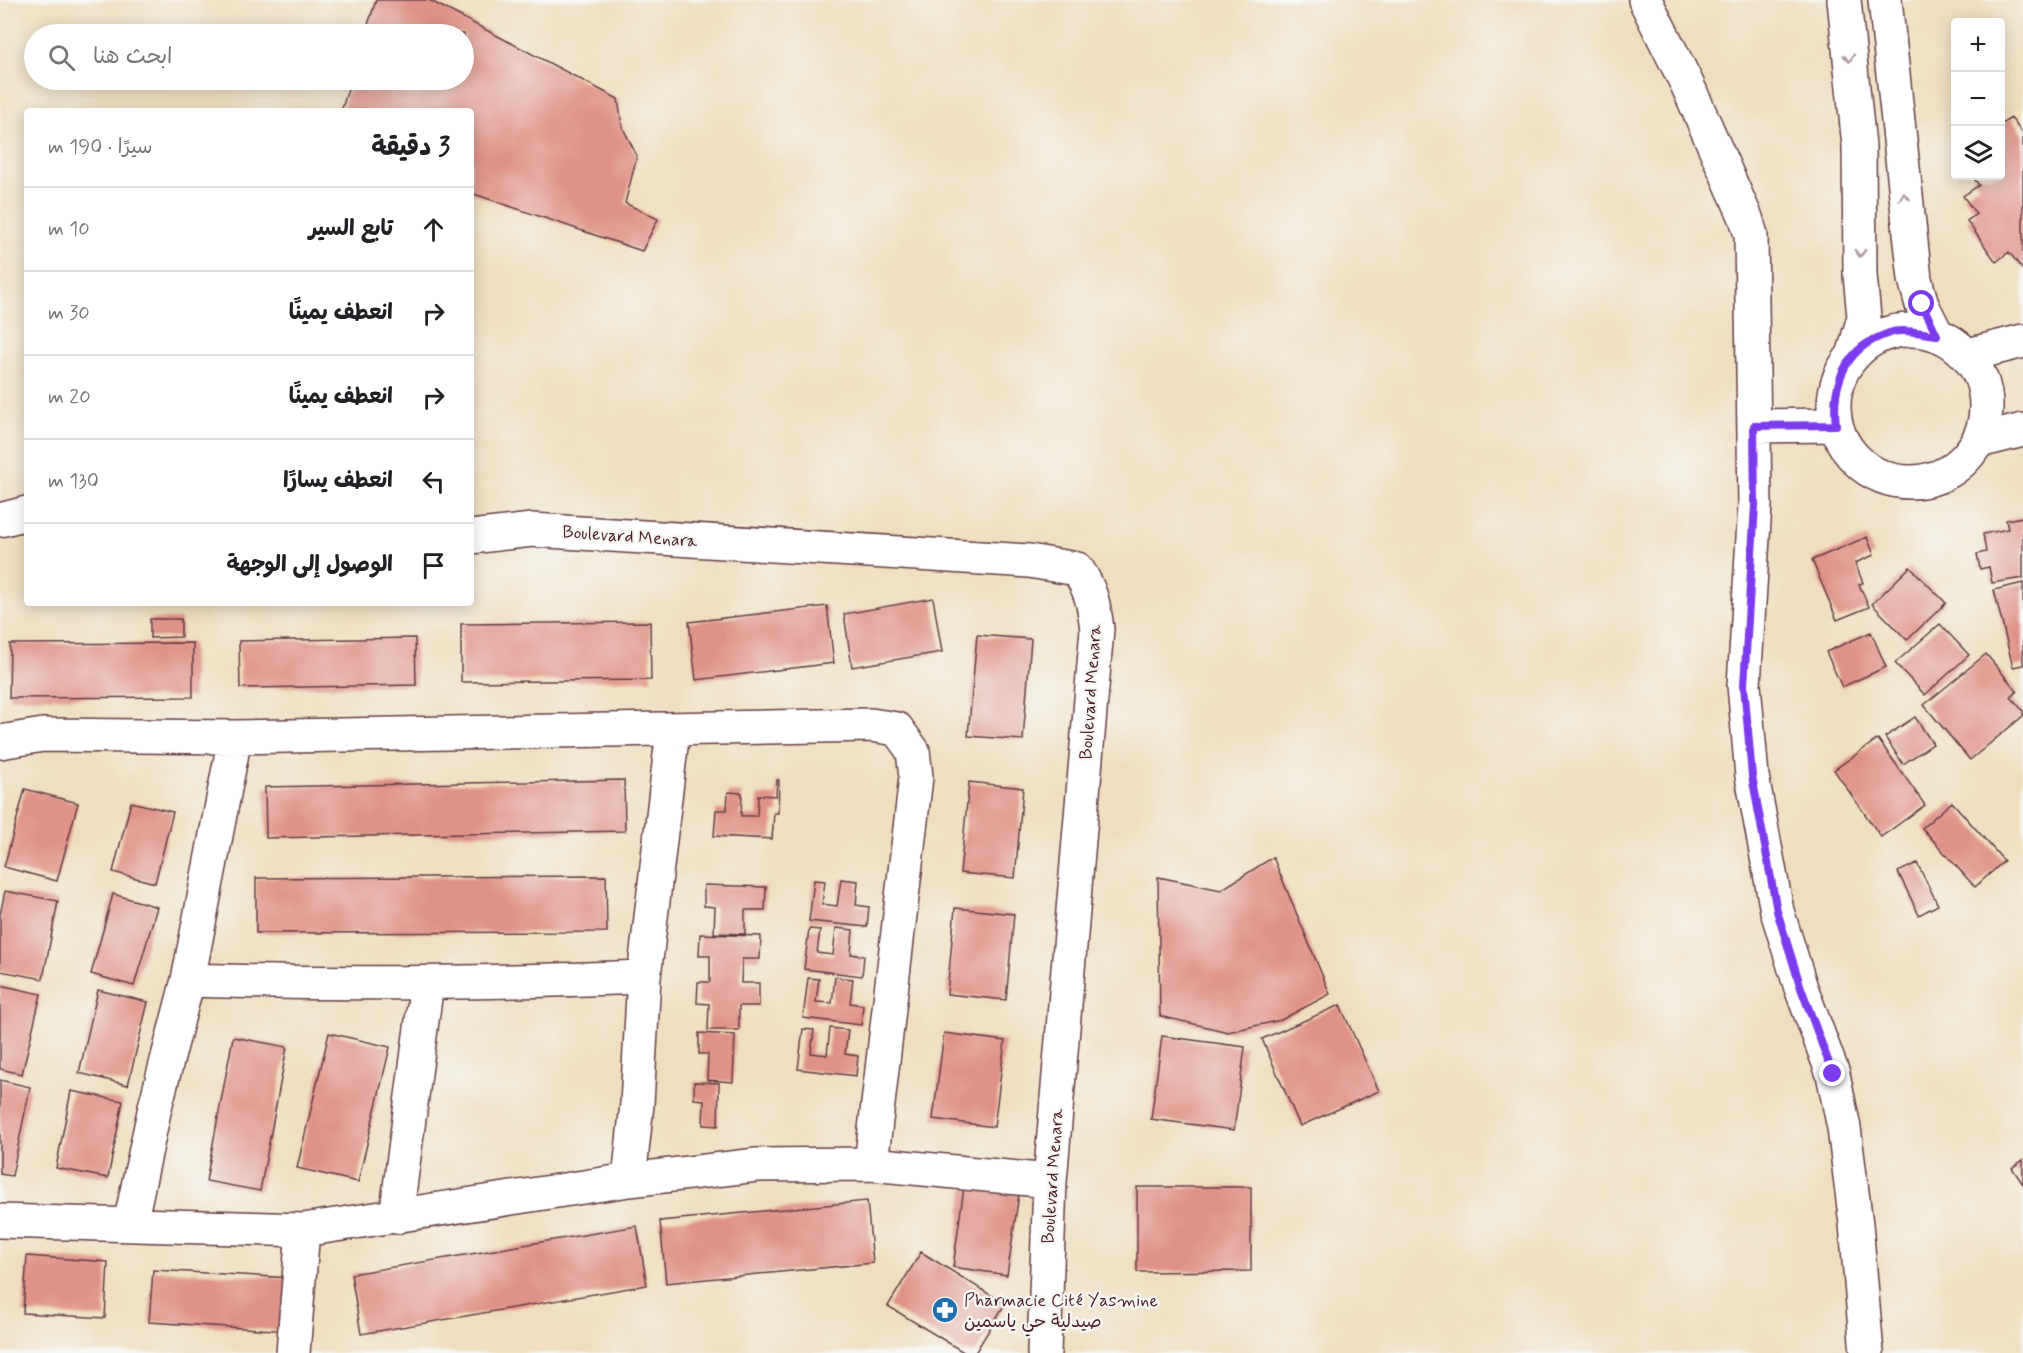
<!DOCTYPE html>
<html lang="ar">
<head>
<meta charset="utf-8">
<style>
  :root { --surface:#fff; --page:#f2f2f2; --text:#202124; --muted:#757577; --line:#e0e0e0 }
  body { margin:0; font-family:Mynerve,"Playpen Sans Arabic",sans-serif; background:var(--page); color:var(--text); direction:rtl }
  .controls { position:absolute; right:18px; top:18px; display:grid; overflow:hidden; border-radius:6px; box-shadow:0 3px 15px #0003 }
  .controls button { width:54px; height:54px; display:grid; place-items:center; padding:0; border:0; border-bottom:2px solid var(--line); background:var(--surface); color:var(--text); font:30px sans-serif }
  .stop { position:absolute; width:18px; height:18px; margin:-14px; border:4px solid #7c3aed; border-radius:50%; background:#fff }
  .stop.end { background:#7c3aed; border-color:#fff; box-shadow:0 2px 6px #0008 }
  .list { margin:0; padding:0; list-style:none }
  h2 { display:flex; justify-content:space-between; align-items:center; height:78px; margin:0; padding:0 24px; font-size:26px }
  h2 small { font-size:20px; font-weight:400; color:var(--muted) }
  .list li { display:grid; grid-template-columns:39px 1fr auto; gap:18px; align-items:center; box-sizing:border-box; height:84px; padding:0 24px; border-top:2px solid var(--line) }
  .list b { display:block; font-size:22px; white-space:nowrap }
  .list em { font-size:20px; font-style:normal; color:var(--muted) }
  .icon { flex:none; width:33px; height:33px; fill:none; stroke:currentColor; stroke-width:2; stroke-linecap:round; stroke-linejoin:round }
  .map { position:relative; flex:none; width:2023px; height:1353px; overflow:hidden; direction:ltr }
  .search { position:absolute; background:var(--surface); box-shadow:0 3px 15px #0003; left:24px; top:24px; width:450px; height:66px; display:flex; align-items:center; gap:15px; box-sizing:border-box; padding:0 21px; border-radius:33px; color:var(--muted); font-size:22px }
  .panel { position:absolute; background:var(--surface); box-shadow:0 3px 15px #0003; left:24px; top:108px; width:450px; height:498px; border-radius:6px; direction:rtl }
  .map>svg:first-child { display:block }
  .building { fill:#df9286 }
  .lines { fill:none; stroke-linecap:round; stroke-linejoin:round }
  .minor-casing { stroke:#633c41; stroke-width:36 }
  .minor { stroke:#fff; stroke-width:33 }
  .oneway { stroke:#ae9aa0 }
  .route { stroke:#7c3aed; stroke-width:8 }
  .labels { text-anchor:middle; stroke-width:5; stroke-linejoin:round; paint-order:stroke }
  .street-label { font-size:18px; fill:#4a1f2b; stroke:#f6f6f2 }
  .poi-label { font-size:18px; fill:#4a1f2b; stroke:#f6f6f2; text-anchor:start }
</style>
</head>
<body>
<div class="map">
<svg width="2023" height="1353" viewBox="0 0 2023 1353">
  <rect width="100%" height="100%" fill="#f6f6f2"/>
  <filter id="ink" filterUnits="userSpaceOnUse"><feTurbulence type="fractalNoise" baseFrequency=".0167" numOctaves="2"/><feDisplacementMap in="SourceGraphic" scale="12" xChannelSelector="R" yChannelSelector="G"/><feConvolveMatrix kernelMatrix="1 2 1 2 8 2 1 2 1" color-interpolation-filters="sRGB"/></filter>
  <filter id="wash" filterUnits="userSpaceOnUse"><feTurbulence type="fractalNoise" baseFrequency=".008" numOctaves="4" result="noise"/><feDisplacementMap in="SourceGraphic" scale="24" xChannelSelector="R" yChannelSelector="G"/><feGaussianBlur stdDeviation="1.35" result="paint"/><feColorMatrix in="noise" values="0 0 0 0 0 0 0 0 0 0 0 0 0 0 0 0 0 1.4 0 .05"/><feComposite in="paint" operator="in"/></filter>
  <g filter="url(#wash)">
    <rect width="100%" height="100%" fill="#f0debe"/>
    <g id="blocks">
      <path class="building" d="M376 0H429L618 99 622 126 637 156 625 203 658 219 642 251 471 193V111H341L351 80H464V34H365Z
        M2011 118 2023 134V270L2009 252 1996 262 1967 221 1976 214 1963 196 1979 185 1972 176H2000V125Z
        M2023 517V578L1992 583 1989 567 1980 569 1977 554 1986 552 1983 534 2008 529 2006 520Z
        M1867 537 1874 555 1855 563 1863 583 1859 584 1869 607 1837 620 1812 560Z
        M1910 567 1946 603 1907 640 1872 604Z
        M2023 583V665L2013 667 1994 590Z
        M933 598 942 652 852 667 844 614Z
        M827 606 834 663 696 680 689 622Z
        M150 619H181V637L150 638Z
        M650 622 651 680 461 682V624Z
        M1940 624 1969 655 1925 695 1895 663Z
        M1871 632 1886 667 1842 687 1826 652Z
        M977 635 1031 639 1023 740 968 736Z
        M415 638 416 685 240 688 239 641Z
        M193 643V697L9 698 10 644Z
        M1986 654 2017 691 2011 697 2023 711V716L1970 760 1924 705Z
        M1915 717 1933 744 1903 764 1885 737Z
        M1878 739 1925 805 1881 837 1834 770Z
        M624 780 625 831 266 838 265 787Z
        M777 780H779L778 813H774L772 839 714 836 716 810H727L728 792 742 793 741 816H757L758 795 776 796Z
        M969 782 1023 788 1015 878 960 873Z
        M25 789 78 803 57 881 4 867Z
        M131 802 173 812 155 883 113 872Z
        M1952 802 2004 861 1975 887 1922 828Z
        M1273 857 1330 994 1281 1020 1228 1032 1160 1016 1158 877 1221 890Z
        M1917 863 1938 905 1919 915 1898 872Z
        M606 876 607 932 256 933V878Z
        M841 879 858 881 856 905 869 907 867 927 809 921 814 880 825 881 822 904 837 906Z
        M704 885 766 887 765 910H745V934L714 933 715 907 704 906Z
        M5 891 58 901 43 979 0 971V915Z
        M113 894 157 907 134 986 91 974Z
        M955 908 1014 914 1006 1000 947 994Z
        M836 928 853 930 851 954 864 956 862 976 804 969 809 929 820 930 817 953 833 955Z
        M700 934 761 936 760 959H742L741 983H759V1006H739V1030H708L709 1004 697 1003 698 982H710V956H699Z
        M835 977 853 979 850 1003 863 1005 861 1025 803 1018 808 978 819 979 816 1002 832 1003Z
        M0 985 41 994 22 1074 0 1069Z
        M98 990 148 1002 128 1085 79 1073Z
        M1340 1005 1379 1091 1300 1126 1262 1039Z
        M830 1028 848 1030 845 1054 858 1056 856 1076 798 1069 803 1029 814 1030 811 1053 827 1055Z
        M329 1033 390 1047 358 1182 297 1168Z
        M699 1033 735 1035 733 1082 707 1080 708 1054H699Z
        M944 1033 1005 1041 994 1127 933 1119Z
        M1162 1036 1245 1047 1234 1130 1151 1119Z
        M233 1037 287 1047 260 1191 206 1181Z
        M0 1080 30 1087 12 1176 0 1174Z
        M694 1082 719 1083 718 1126 703 1125 704 1100 694 1099Z
        M71 1091 123 1101 108 1178 56 1168Z
        M2023 1160V1184L2012 1168Z
        M964 1187 1019 1194 1007 1275 953 1267Z
        M1137 1187H1251V1271L1137 1272Z
        M867 1201 873 1263 666 1283 660 1221Z
        M637 1226 647 1285 361 1334 351 1274Z
        M921 1252 1005 1304 975 1353H965L888 1306Z
        M27 1256 108 1262 105 1318 23 1313Z
        M153 1270 292 1278 289 1331 149 1322Z"/>
    </g>
  </g>
  <g filter="url(#ink)">
    <use href="#blocks" fill-opacity="0" stroke="#633c41" stroke-width="1.5"/>
    <g class="lines">
      <g class="minor-casing">
        <path id="minor" d="M1645 0 1687 84 1746 218 1751 235 1755 505 1744 685 1752 776 1777 911 1801 988 1833 1074 1844 1128 1856 1224 1867 1353
          M1844 0 1859 146 1860 275 1864 317 1853 356
          M1885 0 1915 279 1922 305 1937 335
          M1834 406a76 76 0 1 1 152 0a76 76 0 1 1-152 0Z
          M1968 355 2023 341
          M1754 426 1836 425
          M1979 441 2023 430
          M0 520 27 513
          M471 537 532 530 1029 561 1077 569C1091 589 1094 605 1097 629L1050 1181 1044 1353
          M0 742 43 735 235 737 871 725 897 729 913 751 916 777 871 1164
          M188 980C340 985 492 983 644 977
          M629 1180 637 1104 644 977 673 730
          M396 1217 427 983
          M0 1221 303 1230 629 1180 757 1165 871 1164 1050 1181
          M130 1224 155 1107 188 980 235 737
          M293 1353 303 1230"/>
      </g>
      <use href="#minor" class="minor"/>
    </g>
    <defs><path id="oneway-chevron" d="M-2-3.5L2.5 0L-2 3.5" fill="none" stroke-width="1.6" stroke-linecap="round" stroke-linejoin="round" transform="scale(1.5)"/></defs>
    <g class="oneway">
      <use href="#oneway-chevron" transform="translate(1849 58) rotate(85)"/>
      <use href="#oneway-chevron" transform="translate(1904 197) rotate(-97)"/>
      <use href="#oneway-chevron" transform="translate(1860 253) rotate(90)"/>
    </g>
  </g>
  <g class="lines" filter="url(#ink)">
    <path class="route" d="M1833 1074 1801 988 1777 911 1752 776 1744 685 1755 505 1754 426 1836 425C1832 391 1841 357 1873 340 1881 336 1891 331 1900 331 1911 330 1925 334 1937 335L1922 304"/>
  </g>
  <defs>
    <g id="pharmacy-disc" transform="scale(1.35)"><circle r="9.5" fill="#1f6fb2" stroke="#f6f6f2"/><path d="M-2-6h4v4h4v4h-4v4h-4v-4h-4v-4h4Z" fill="#fff"/></g>
  </defs>
  <g fill-rule="evenodd">
    <use href="#pharmacy-disc" x="945" y="1310"/>
  </g>
  <g class="labels">
    <g class="street-label">
      <text transform="translate(630 536) rotate(4)" y="6">Boulevard Menara</text>
      <text transform="translate(1090 692) rotate(-86)" y="6">Boulevard Menara</text>
      <text transform="translate(1052 1176) rotate(-86)" y="6">Boulevard Menara</text>
    </g>
    <g class="poi-label">
      <text x="964" y="1306">Pharmacie Cité Yasmine<tspan x="964" dy="21">صيدلية حي ياسمين</tspan></text>
    </g>
  </g>
</svg>
<div class="controls">
<button>+</button>
<button>−</button>
<button><svg class="icon" aria-label="layers" viewBox="0 0 24 24"><path d="M12 4l9 5-9 5-9-5zM3 14l9 5 9-5"/></svg></button>
</div>
<div class="stop" style="left:1922px;top:304px"></div>
<div class="stop end" style="left:1833px;top:1074px"></div>
<div class="search"><svg class="icon" aria-label="search" viewBox="0 0 24 24"><circle cx="10" cy="10" r="6"/><path d="M15 15l6 6"/></svg>ابحث هنا</div>
<section class="panel">
<h2>3 دقيقة<small>سيرًا · 190 m</small></h2>
<ul class="list">
<li><svg class="icon" aria-label="ahead" viewBox="0 0 24 24"><path d="M12 20V5M6 11l6-6 6 6"/></svg><div><b>تابع السير</b></div><em>10 m</em></li>
<li><svg class="icon" aria-label="right" viewBox="0 0 24 24"><path d="M7 20v-9h11M14 6l5 5-5 5"/></svg><div><b>انعطف يمينًا</b></div><em>30 m</em></li>
<li><svg class="icon" aria-label="right" viewBox="0 0 24 24"><path d="M7 20v-9h11M14 6l5 5-5 5"/></svg><div><b>انعطف يمينًا</b></div><em>20 m</em></li>
<li><svg class="icon" aria-label="left" viewBox="0 0 24 24"><path d="M17 20v-9H6M10 6l-5 5 5 5"/></svg><div><b>انعطف يسارًا</b></div><em>130 m</em></li>
<li><svg class="icon" aria-label="arrive" viewBox="0 0 24 24"><path d="M6 21V4h12l-3 4 3 4H6"/></svg><div><b>الوصول إلى الوجهة</b></div></li>
</ul>
</section>
</div>
</body>
</html>
